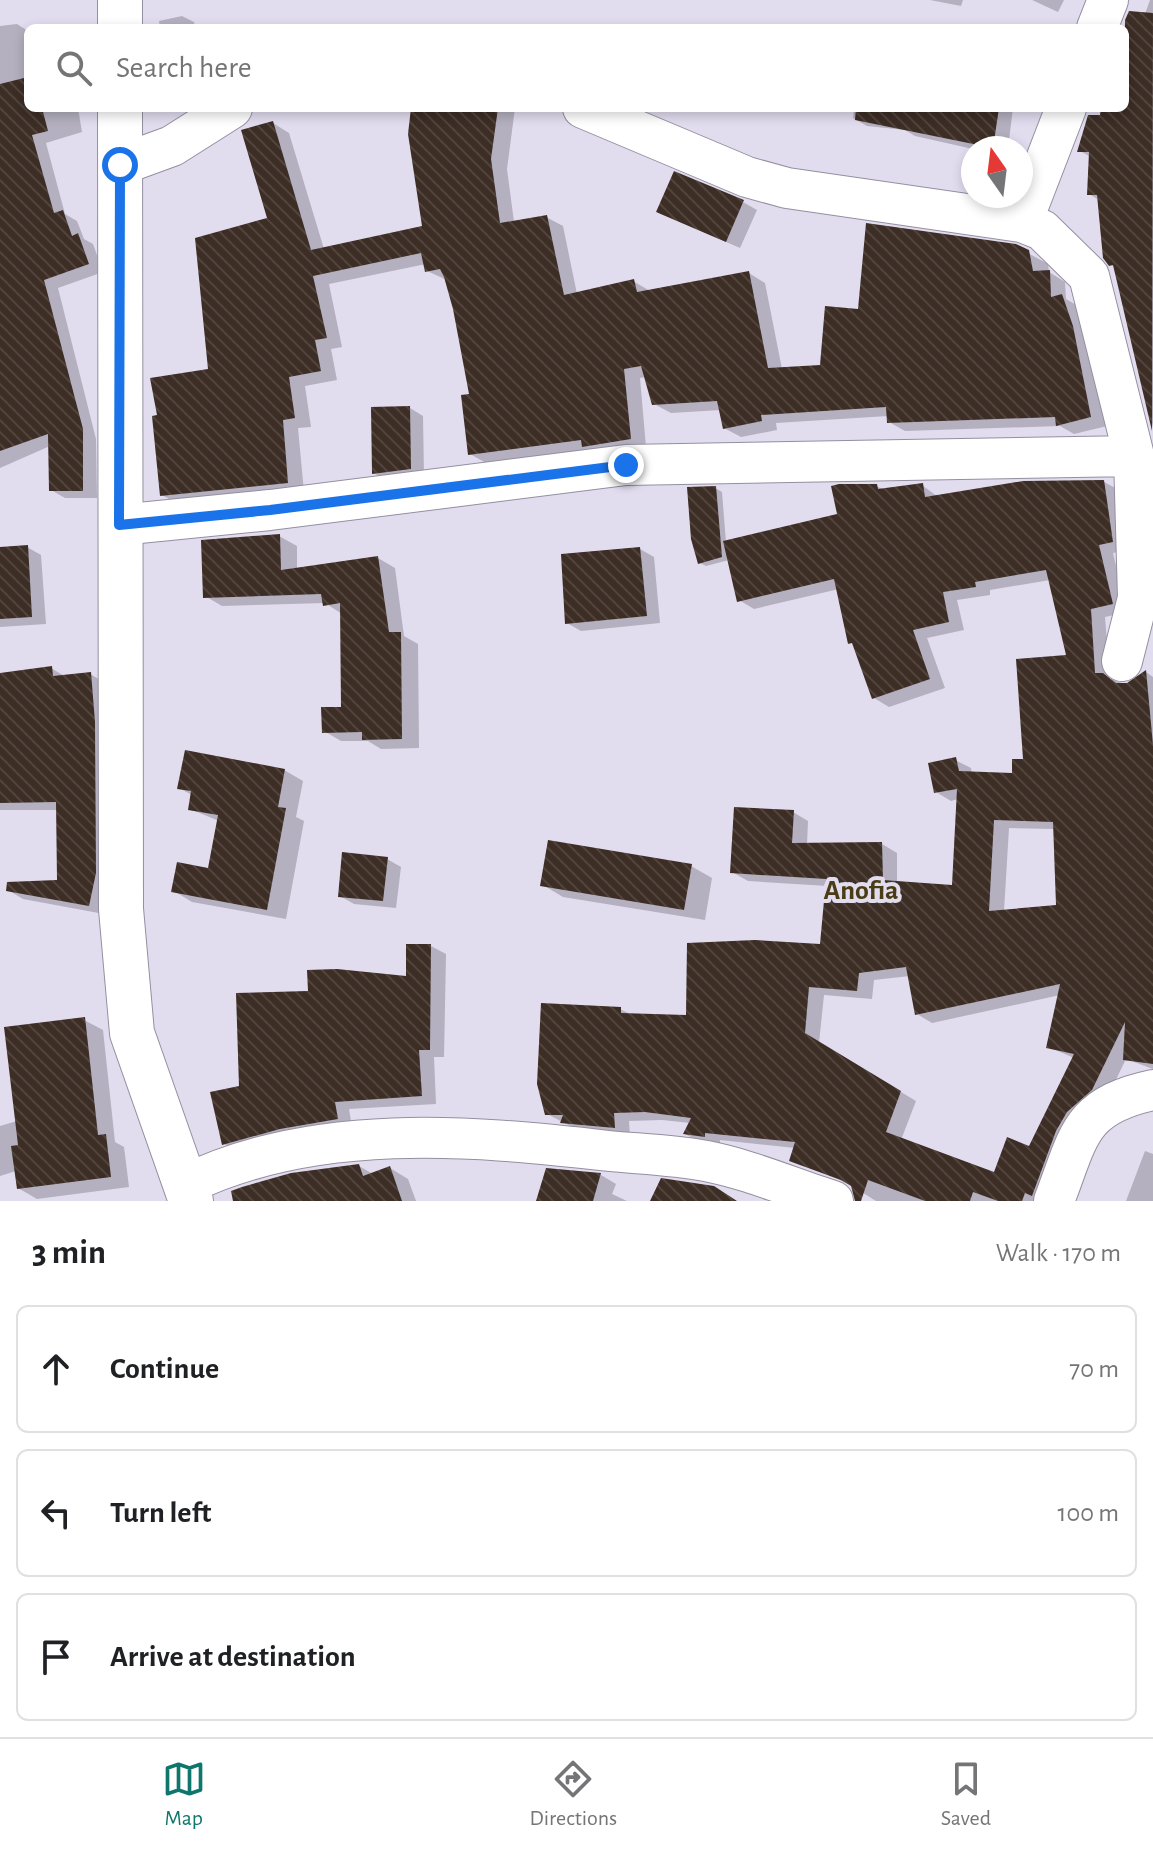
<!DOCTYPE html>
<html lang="en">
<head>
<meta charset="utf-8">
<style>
  :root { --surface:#fff; --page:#f6f6f6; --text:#202124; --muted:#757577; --line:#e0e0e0; --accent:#0f766e }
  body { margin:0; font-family:"Alegreya Sans",sans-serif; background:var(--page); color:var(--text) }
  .compass { position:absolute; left:961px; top:136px; width:72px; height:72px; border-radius:50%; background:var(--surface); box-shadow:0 4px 12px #0003; rotate:346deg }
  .stop { position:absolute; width:24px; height:24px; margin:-18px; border:6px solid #1a73e8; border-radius:50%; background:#fff }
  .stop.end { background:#1a73e8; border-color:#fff; box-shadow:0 2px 8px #0008 }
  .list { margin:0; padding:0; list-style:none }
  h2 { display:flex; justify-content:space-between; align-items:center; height:104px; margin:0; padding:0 32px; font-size:34px }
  h2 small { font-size:26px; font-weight:400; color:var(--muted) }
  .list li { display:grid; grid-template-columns:52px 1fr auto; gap:24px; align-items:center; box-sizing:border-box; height:128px; margin:0 16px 16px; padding:0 16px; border:2px solid var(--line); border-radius:12px }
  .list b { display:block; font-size:30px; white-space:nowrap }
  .list em { font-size:26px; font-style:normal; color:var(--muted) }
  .icon { flex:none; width:44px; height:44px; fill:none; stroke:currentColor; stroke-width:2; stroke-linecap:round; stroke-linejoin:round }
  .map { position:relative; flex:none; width:1153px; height:1201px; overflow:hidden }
  .search { position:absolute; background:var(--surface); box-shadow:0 4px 12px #0003; left:24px; right:24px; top:24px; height:88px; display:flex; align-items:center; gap:20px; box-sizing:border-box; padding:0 28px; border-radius:12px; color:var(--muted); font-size:30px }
  .sheet { height:536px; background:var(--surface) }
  nav { display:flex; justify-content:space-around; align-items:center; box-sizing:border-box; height:112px; border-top:2px solid var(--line); background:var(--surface); font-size:22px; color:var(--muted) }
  nav a { display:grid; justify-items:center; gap:4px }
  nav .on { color:var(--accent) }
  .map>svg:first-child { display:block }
  .shadow { fill:#0003; fill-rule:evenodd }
  .building { fill:url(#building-back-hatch); fill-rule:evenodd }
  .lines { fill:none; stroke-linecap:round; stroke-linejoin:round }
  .minor-casing { stroke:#948fa0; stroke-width:42 }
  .major-casing { stroke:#948fa0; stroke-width:46 }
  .minor { stroke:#fff; stroke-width:40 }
  .major { stroke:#fff; stroke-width:44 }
  .route { stroke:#1a73e8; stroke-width:10 }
  .labels { text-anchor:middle; stroke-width:8; stroke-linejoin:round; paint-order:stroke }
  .quarter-label { font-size:28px; font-weight:bold; fill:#4a3c14; stroke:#e2dcef }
</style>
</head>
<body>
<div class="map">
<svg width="1153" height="1201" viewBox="0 0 1153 1201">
  <defs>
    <pattern id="building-back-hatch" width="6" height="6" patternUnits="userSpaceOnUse" patternTransform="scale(2)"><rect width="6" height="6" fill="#3c2d25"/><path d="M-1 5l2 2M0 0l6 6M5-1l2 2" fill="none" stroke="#50443d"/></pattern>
  </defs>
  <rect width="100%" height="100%" fill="#e2dcef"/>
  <path class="shadow" d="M930 0H963L961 6Z
    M1032 0H1064L1058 12Z
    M1150 0H1153V427L1116 268 1110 264 1099 200 1089 194 1091 157 1080 151 1102 117 1103 108H1125L1124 28 1130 13 1145 14Z
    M182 16 194 22 195 28H160L159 21Z
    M17 24 28 31V108H78L82 132 46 143 65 214 77 221 84 239 93 244 103 272 58 288 96 439 97 498H65L51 490 50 446 0 468V26Z
    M413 108H515L507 169 514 222 546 217 563 226 577 294 633 281 650 291 749 273 765 283 782 369 822 367 859 311 1015 246 1048 264 1049 272 1065 282 1066 299 1078 306 1107 426 1074 434 1060 426 905 431 889 422 888 416 776 423 777 430 741 437 724 428 721 410 671 413 654 404 646 377 640 378 646 447 486 463 470 454 472 396 447 280 427 271 426 264 329 284 342 347 331 349 337 380 305 386 311 427 298 428 304 492 178 504 162 495 270 219 273 123 289 133 324 249 424 228Z
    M854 108H1013L1008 148 973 149 915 136 905 130 867 126 853 118Z
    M743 202 757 210 740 248 673 219Z
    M410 408 423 416 424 476 387 481 374 473Z
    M1104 482 1119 490 1128 550 1113 553 1127 612 1105 617 1110 679 1128 685 1146 672 1153 677V1069L1126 1059 1107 1098 1040 1201H876L847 1183 791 1160 795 1148 720 1140V1145L700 1142 685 1134 690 1123 662 1120 629 1121 630 1136 578 1130 547 1114 620 1009 632 1015 688 1017 822 947 828 886 748 881 732 872 793 812 808 821 807 845 882 844 897 853V884L954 887 958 799 951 801 936 792 955 760 971 768 972 774 1014 775 1025 761 1068 657 1050 580 990 590V595L957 600 964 630 927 638 945 688 889 707 874 698 855 645 850 642 839 589 754 609 739 600 729 560 706 566 700 563 715 488 722 492 726 542 840 515 876 486 885 490 922 485 938 497ZM1009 828 1055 829 1058 907 1004 911ZM910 976 917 1014 932 1023 1060 995 1049 1047 1074 1058 1030 1148 995 1175 901 1140 916 1101 819 1043 824 995 872 999 874 980Z
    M279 536 297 546V569L378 558 395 568 404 636 418 644 419 748 381 749 368 741H341L324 731 343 709 342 614 325 603 222 606 205 596Z
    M27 547 41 555 46 624 0 627V549Z
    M640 549 654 557 660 623 581 631 567 623Z
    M51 668 66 677 90 674 106 683 104 914 23 899 8 890 59 882 58 810H0V675Z
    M284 770 303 781 296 817 304 821 286 919 192 902 174 891 210 870 219 821 190 809 192 795 179 788Z
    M387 859 401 867 396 908 354 904 340 896Z
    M691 866 712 878 705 920 563 897 543 885Z
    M431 946 446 954 444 1057H434L436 1104 349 1109 352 1127 239 1152 224 1144 241 1088 310 993 408 978Z
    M84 1020 103 1030 115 1142 124 1147 129 1187 37 1199 18 1188 16 1171 0 1176V1126L17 1121Z
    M1145 1151 1153 1154V1201H1126Z
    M359 1166 373 1174 390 1168 408 1179 416 1201H236Z
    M548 1170 601 1175 616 1184 612 1194 627 1201H538Z"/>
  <path class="building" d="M1129 11 1153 13 1152 431 1113 265 1109 266 1103 258 1097 195H1087L1089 152H1077L1088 115H1100L1101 108H1125V20Z
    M28 77V108H42L48 131 32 135 54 213 63 210 72 236 78 233 89 264 44 280 83 429V491H49L48 434 0 451V84Z
    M411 108H498L491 159 500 223 547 215 564 295 634 279 637 292 749 271 768 368 820 365 825 306 858 309 866 223 1016 244 1029 250 1033 271 1050 270 1051 297 1062 294 1073 326 1091 417 1056 426 1055 417 887 423 886 407 761 415 762 421 723 429 717 401 652 405 641 366 624 369 631 439 582 447 581 440 468 455 461 395 469 394 453 309 444 277 440 269 425 272 421 253 313 276 327 338 315 340 321 371 289 377 295 418 283 420 288 483 160 496 152 416 157 415 150 378 208 369 195 238 267 218 241 130 273 121 311 250 422 226 408 134Z
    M856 108H999L993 148 855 120Z
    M674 171 744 200 726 242 656 212Z
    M410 406 411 469 372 474 371 407Z
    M1104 480 1113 542 1099 545 1113 604 1091 609 1095 673H1103L1116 683H1127L1146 670 1153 745V1064L1123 1060 1125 1022 1092 1090 1067 1112 1056 1131 1032 1196 1025 1193 1022 1201H998L973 1192 970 1201H925L868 1180 861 1201H855L851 1186 841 1180 789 1161 795 1142 705 1133V1137L683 1134 691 1118 645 1112 614 1113 615 1128 560 1123 563 1115H545L537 1084 541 1003 621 1007V1013L686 1015 687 943 755 940 820 944 826 879 730 873 734 807 794 810 792 843 882 842 883 880 952 885 957 789 934 793 928 763 956 757 959 771 1012 773V759H1023L1016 659 1066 655 1046 570 975 582 976 587 943 592 949 622 913 630 930 679 872 699 852 643 848 644 834 579 737 602 723 541 837 514 831 486 839 484H877L878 489 923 483 925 497 1023 481ZM994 820 1053 822 1056 905 989 911ZM906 967 915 1015 1060 984 1046 1048 1074 1054 1029 1146 1007 1137 994 1172 886 1132 901 1091 805 1033 809 987 857 991 859 973Z
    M716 486 722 557 698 564 691 539 687 487Z
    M280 534 281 570 378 556 389 632H401L402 739 362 740V732L322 733 321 707H341L340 603 323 606 321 594 203 598 201 540Z
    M28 545 32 617 0 619V547Z
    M640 547 647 616 565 624 561 554Z
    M52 666 53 676 91 672 95 722 96 873 89 906 6 891 7 882 57 880 56 802 0 803V673Z
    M185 750 285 769 278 807 286 808 267 910 171 892 177 862 208 868 218 815 188 810 191 791 177 789Z
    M548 840 692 864 684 910 540 886Z
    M342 852 388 857 383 901 338 897Z
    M406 944H431L430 1050H419L422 1096 335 1102 338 1119 280 1129 222 1145 210 1092 239 1086 236 993 308 991 307 970 337 969 406 976Z
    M85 1017 98 1135 106 1134 111 1177 17 1189 11 1146 18 1145 4 1027Z
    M359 1164 363 1176 390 1166 402 1201H233L231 1191 242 1187 291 1173Z
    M546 1168 601 1173 593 1201H536Z
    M661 1178 714 1186 737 1201H650Z"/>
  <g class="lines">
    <g class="minor-casing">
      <path id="minor" d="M1097 28 1108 0
        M583 108 747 177 787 188 1022 222 1042 230 1089 276 1134 456 1138 598 1122 661
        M120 165 172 146 232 108
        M1022 222 1066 108
        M119 525 270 510 626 465 1134 456
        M185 1185C313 1122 471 1135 609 1151 641 1154 674 1155 706 1161 748 1169 792 1188 833 1201
        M1054 1201C1079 1137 1078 1106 1153 1090"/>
    </g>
    <g class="major-casing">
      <path id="major" d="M120 0V28
        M120 108 121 909 132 1033 191 1201"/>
    </g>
    <use href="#minor" class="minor"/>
    <use href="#major" class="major"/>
  </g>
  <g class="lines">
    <path class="route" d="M120 165 119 525 270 510 626 465"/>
  </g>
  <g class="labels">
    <g class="quarter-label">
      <text x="861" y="899">Anofia</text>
    </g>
  </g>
</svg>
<svg class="compass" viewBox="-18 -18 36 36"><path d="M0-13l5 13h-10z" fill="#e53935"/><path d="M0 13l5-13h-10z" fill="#757577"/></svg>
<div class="stop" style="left:120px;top:165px"></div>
<div class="stop end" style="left:626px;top:465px"></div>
<div class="search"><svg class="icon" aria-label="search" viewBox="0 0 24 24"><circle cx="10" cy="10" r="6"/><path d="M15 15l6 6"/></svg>Search here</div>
</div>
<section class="sheet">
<h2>3 min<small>Walk · 170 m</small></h2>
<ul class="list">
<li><svg class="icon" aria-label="ahead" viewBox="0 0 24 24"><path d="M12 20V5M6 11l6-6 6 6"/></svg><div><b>Continue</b></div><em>70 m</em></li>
<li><svg class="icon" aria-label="left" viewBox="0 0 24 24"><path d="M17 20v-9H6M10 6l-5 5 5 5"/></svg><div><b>Turn left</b></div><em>100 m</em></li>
<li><svg class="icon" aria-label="arrive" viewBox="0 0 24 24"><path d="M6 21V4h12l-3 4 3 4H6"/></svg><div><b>Arrive at destination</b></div></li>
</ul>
</section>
<nav>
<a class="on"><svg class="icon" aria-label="map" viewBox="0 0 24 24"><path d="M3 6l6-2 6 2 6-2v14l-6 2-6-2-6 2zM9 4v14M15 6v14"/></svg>Map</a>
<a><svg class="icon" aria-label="directions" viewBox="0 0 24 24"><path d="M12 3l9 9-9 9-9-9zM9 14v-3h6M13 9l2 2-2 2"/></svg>Directions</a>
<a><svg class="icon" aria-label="saved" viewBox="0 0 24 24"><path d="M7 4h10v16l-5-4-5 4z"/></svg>Saved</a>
</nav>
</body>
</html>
